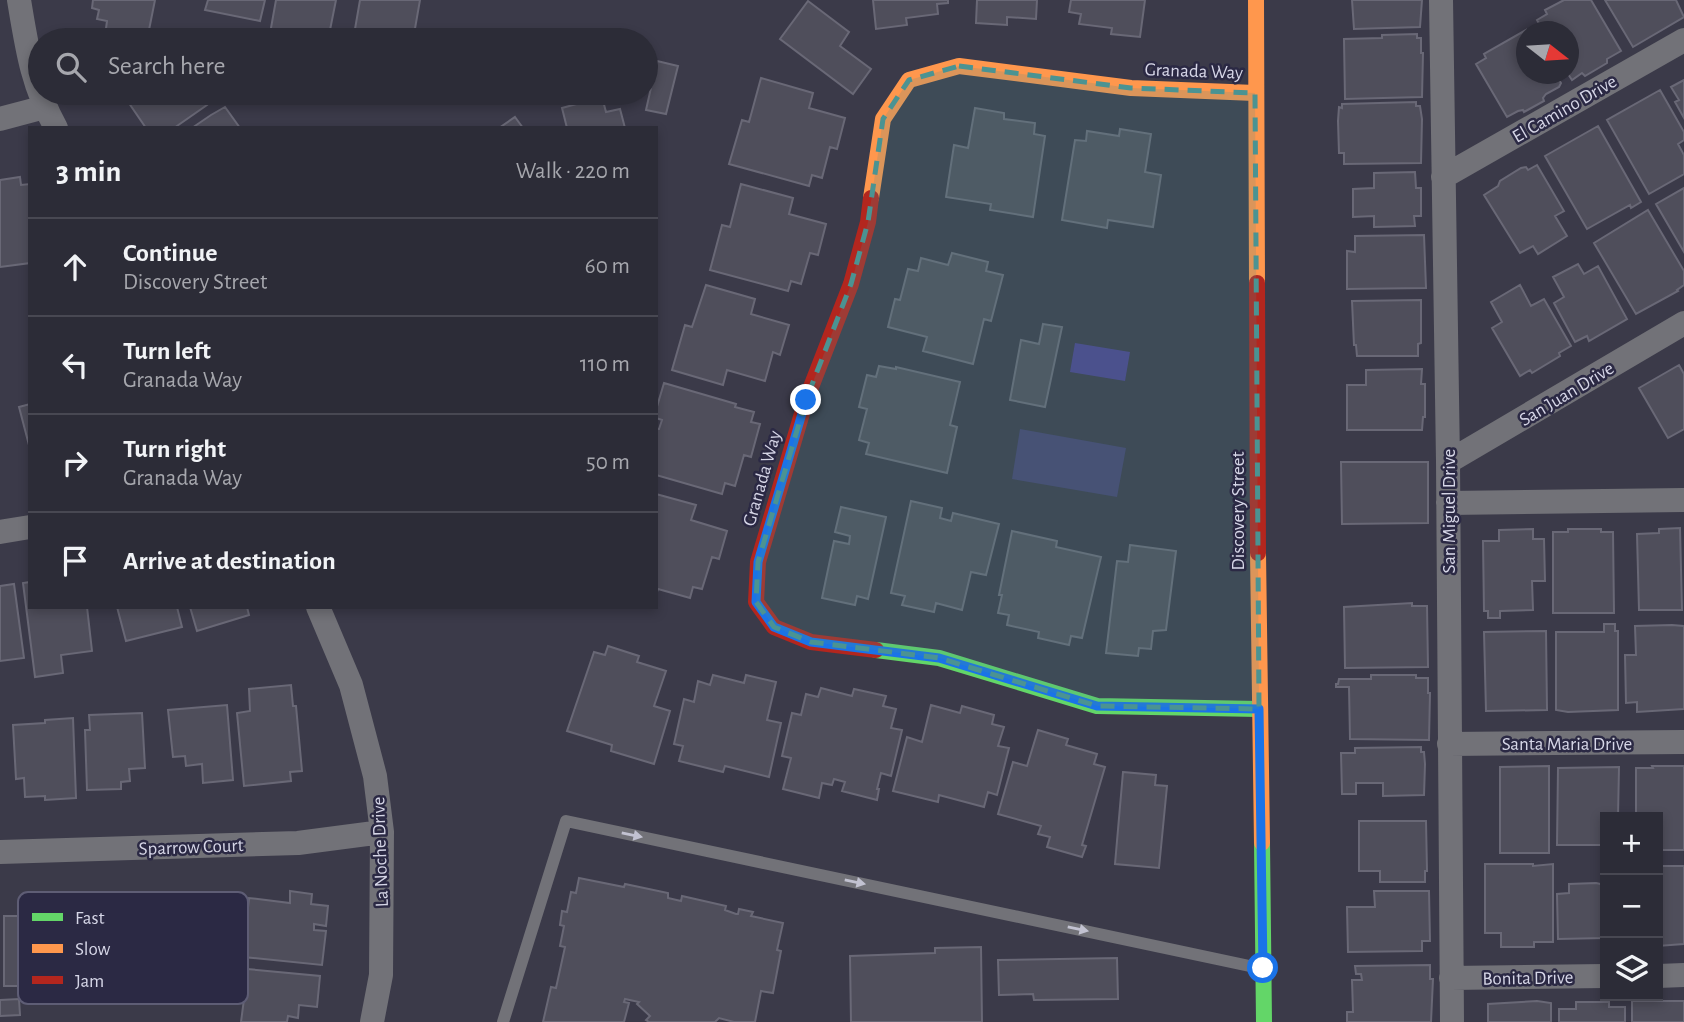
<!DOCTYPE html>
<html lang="en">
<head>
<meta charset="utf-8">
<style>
  :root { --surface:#2c2c37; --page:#383842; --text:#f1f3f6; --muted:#a6a7ad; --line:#484852 }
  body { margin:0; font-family:"Alegreya Sans",sans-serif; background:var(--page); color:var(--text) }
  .controls { position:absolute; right:21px; bottom:21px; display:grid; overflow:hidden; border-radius:0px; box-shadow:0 4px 10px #0003 }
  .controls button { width:63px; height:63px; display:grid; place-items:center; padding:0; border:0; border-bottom:2px solid var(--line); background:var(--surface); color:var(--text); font:35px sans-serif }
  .compass { position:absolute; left:1516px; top:21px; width:63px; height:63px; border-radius:50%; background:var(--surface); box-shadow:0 4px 10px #0003; rotate:107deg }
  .stop { position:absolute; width:21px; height:21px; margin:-16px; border:5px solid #1a73e8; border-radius:50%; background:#fff }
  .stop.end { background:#1a73e8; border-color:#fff; box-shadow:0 2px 7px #0008 }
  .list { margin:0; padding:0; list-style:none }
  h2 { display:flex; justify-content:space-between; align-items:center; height:91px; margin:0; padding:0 28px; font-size:30px }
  h2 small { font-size:23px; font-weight:400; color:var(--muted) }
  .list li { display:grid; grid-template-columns:46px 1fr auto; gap:21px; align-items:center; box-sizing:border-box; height:98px; padding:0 28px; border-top:2px solid var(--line) }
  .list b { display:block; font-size:26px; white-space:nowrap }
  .list p { margin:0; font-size:23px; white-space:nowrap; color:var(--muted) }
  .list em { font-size:23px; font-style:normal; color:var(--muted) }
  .icon { flex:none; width:38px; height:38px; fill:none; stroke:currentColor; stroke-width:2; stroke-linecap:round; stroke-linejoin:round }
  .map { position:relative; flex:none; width:1684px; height:1022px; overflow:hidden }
  .search { position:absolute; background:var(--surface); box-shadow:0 4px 10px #0003; left:28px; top:28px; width:630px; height:77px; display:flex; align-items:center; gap:18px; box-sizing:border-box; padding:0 24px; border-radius:38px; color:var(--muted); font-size:26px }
  .panel { position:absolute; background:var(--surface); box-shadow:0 4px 10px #0003; left:28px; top:126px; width:630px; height:483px; border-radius:0px }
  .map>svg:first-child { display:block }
  .green { fill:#46436f }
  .water { fill:#4c428d }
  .building { fill:#4f4e5b; stroke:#696876; stroke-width:2 }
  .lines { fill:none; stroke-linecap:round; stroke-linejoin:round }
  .lane { stroke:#727278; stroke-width:12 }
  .street { stroke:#727278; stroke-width:24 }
  .fast { stroke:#63d668; stroke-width:16 }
  .slow { stroke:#ff974d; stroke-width:16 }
  .jam { stroke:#b3261e; stroke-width:16 }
  .oneway { fill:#c2c2d1 }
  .route { stroke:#1a73e8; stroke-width:9 }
  .marked { fill:#4b9392; fill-opacity:0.2; stroke:#4b9392; stroke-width:5; stroke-dasharray:14 9; stroke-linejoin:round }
  .labels { text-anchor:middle; stroke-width:5; stroke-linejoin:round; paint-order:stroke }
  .street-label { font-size:19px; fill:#d6d6e7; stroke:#2b2944 }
  .key { fill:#2b2944; stroke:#5e5d75; stroke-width:2 }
  .key-label { font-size:19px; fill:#d6d6e7 }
</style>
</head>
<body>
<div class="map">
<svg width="1684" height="1022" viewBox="0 0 1684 1022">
  <rect width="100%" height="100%" fill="#3b3a49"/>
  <path class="green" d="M1020 429 1126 448 1117 497 1012 479Z"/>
  <path class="water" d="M1075 343 1130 352 1125 381 1070 372Z"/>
  <path class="building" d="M93 0H155L147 40H119L120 38 105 36 107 21 97 19 99 10 92 8Z
    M208 0H265L260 21 205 10Z
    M276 0H336L328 40 269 39Z
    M360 0H420L413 40H371L372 32 355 29Z
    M873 0H948V3L937 4 938 14 906 18 907 25 876 29Z
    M977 0H1037L1036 19 1007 17V25L976 23Z
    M1071 0H1145L1140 37 1111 34 1112 28 1079 24 1081 14 1069 12Z
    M1352 0H1422L1420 27 1354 29Z
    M1564 0H1591L1621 51 1607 59V63L1585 76 1582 73 1572 80 1568 74V32H1544L1537 20 1547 14 1545 10Z
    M1605 0H1676L1684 17 1633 47Z
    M808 1 849 32 840 46 871 69 853 94 780 39Z
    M1526 30V74H1555L1561 83 1559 87 1546 94 1543 98 1544 101 1524 112 1523 110 1518 111 1507 117 1476 64 1486 58 1484 54Z
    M1417 34V38H1421V53H1423L1422 97 1345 99 1344 39 1382 38V35Z
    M657 61 678 66 666 114 646 110Z
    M761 78 813 93 809 108 845 118 837 149 830 147 822 178 812 175 809 186 729 164 742 120 749 122Z
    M1684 80V118L1675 102 1679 100 1671 87Z
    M1660 90 1684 132V140L1678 144 1684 155V174L1649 194 1607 120Z
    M122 93H199L207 105 174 128H146Z
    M340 93H362L355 103Z
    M602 97 606 112 620 109 625 128H567L562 108Z
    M1416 102V106H1420L1422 119 1421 163 1344 164V153H1339L1338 121 1339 107 1342 108V104Z
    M225 107 240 128H192L211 115Z
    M975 108 1004 113V119L1035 123 1034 134 1045 136 1033 217 990 210 991 204 946 197 954 145 968 148Z
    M515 117 523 128H499Z
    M1598 126 1641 202 1631 208 1630 205 1587 229 1545 156Z
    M1120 129 1151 134 1145 172 1161 175 1153 227 1108 220 1107 228 1062 220 1075 140 1086 141 1087 131 1119 136Z
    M1537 165 1564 211 1555 216 1567 236 1538 254 1533 246 1520 253 1484 195 1498 186 1500 181 1521 168 1526 167 1528 170Z
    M1415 172 1416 188H1421V216H1414L1415 226 1374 227V216L1353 217V189L1374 188V173Z
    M20 177 21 185 30 184V263L0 267V180Z
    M741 184 793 198 789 214 826 224 818 255 810 253 801 284 791 281 788 291 710 270 722 225 730 227Z
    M1684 188V252L1656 204Z
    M1648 210 1684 271V285L1677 290 1678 291 1636 314 1594 243Z
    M1424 235 1426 288 1347 289V251L1355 252V236Z
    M952 253 988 262 986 271 1003 275 991 321 984 319 973 364 923 351 927 337 888 327 895 299 900 300 908 269 918 271 921 258 948 265Z
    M1578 264 1584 274 1598 266 1627 319 1589 341 1587 336 1575 342 1554 303 1564 297 1553 277Z
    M706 285 755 299 751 314 789 325 780 355 773 352 765 381 727 370 723 385 672 370 685 325 692 327Z
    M1520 285 1531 306 1544 299 1571 346 1559 353 1560 356 1532 373 1530 370 1520 376 1492 328 1502 322 1491 302Z
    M1421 300V343L1418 344V356H1357L1356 345H1354L1352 301Z
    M1043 324 1062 327 1045 407 1010 400 1021 340 1039 344Z
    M1679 365 1684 374V429L1668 438 1639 388Z
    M879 366 896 369V367L960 382 950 425 957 427 947 473 866 454 869 443 859 440 867 409 859 407 867 375 876 377Z
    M1422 369 1421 384H1425V417H1423L1422 430H1347V385H1366V370Z
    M664 383 736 404 735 407 754 412 751 422 760 424 751 457 744 455 735 486 725 483 722 494 656 475V429H659L662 420 656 418V410Z
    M30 404V449L19 407Z
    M1341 462H1428V523L1342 524Z
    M656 494 696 505 691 520 727 531 719 559 712 557 702 589 693 587 690 598 658 589 656 595Z
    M911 501 942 508 940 518 951 521 953 513 999 524 986 575 971 572 962 610 936 603 934 612 902 605 905 596 891 593Z
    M841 507 886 517 868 599 857 596 855 605 822 598 834 541 849 544 850 536 835 532Z
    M1680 528 1682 610H1639L1637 534 1659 533V529Z
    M1533 529V539H1544L1545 581H1532L1533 610 1500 611V618H1488V611H1484L1483 541H1499V530Z
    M1568 529H1601V532H1613L1614 613H1553V532H1568Z
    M1012 531 1057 541 1056 547 1101 557 1082 638 1071 636 1069 645 1038 638 1039 632 1007 625 1009 615 998 613 1002 595H999Z
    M1130 545 1176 551 1166 630 1153 631 1151 649 1139 648 1138 656 1106 653 1117 561 1128 562Z
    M30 582V607H87L92 651 61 655 63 673 35 677 23 583Z
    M14 584 24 658 0 661V586Z
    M1412 603V606H1427L1428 667 1345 668 1344 607Z
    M117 607H177L182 627 126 641Z
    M190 607H247L249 615 197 631Z
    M1604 624H1615V631H1618V710L1568 712 1556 710V632H1604Z
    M1672 625 1684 626V709L1637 712V702L1626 703 1625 655H1636L1635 626Z
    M1546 631 1547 710 1486 711 1484 632Z
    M608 646 639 656 637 662 666 671 654 706 670 711 654 764 611 751 612 745 567 731 594 652 605 655Z
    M713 675 744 683 746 675 776 682 767 720 781 723 769 777 725 766 723 772 679 761 683 746 674 744 684 699 694 702 698 681 710 685Z
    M1371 675H1416V678H1428V693H1430L1429 740 1350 739 1349 687H1336V684H1338L1339 679H1371Z
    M291 685 293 706H296L302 771 290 772 291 781 244 786 237 713 250 711 249 689Z
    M821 688 852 696 854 689 886 696 883 706 896 709 891 728 902 730 891 776 881 773 877 789H879L877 800 842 791 845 782 834 779 832 785 822 783 819 798 783 789 791 758 782 756 792 713 801 715 806 694 818 697Z
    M227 705 233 780 203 783 202 764 186 766 185 756 173 757 168 710Z
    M931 705 960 713 962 706 994 715 992 724 1004 727 998 746 1009 748 997 795 988 792 984 807 939 795 938 802 893 791 907 737 922 742Z
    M142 713 145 768 129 769 130 781 121 782V789L87 790 85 730H90L89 715Z
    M73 718 76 798 45 800V796L25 797 24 778 16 779 13 725 45 723V720Z
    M1038 730 1068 739 1066 745 1097 754 1094 764 1105 767 1082 845 1086 846 1082 857 1047 847 1050 837 1038 834 1041 826 998 814 1013 762 1027 766Z
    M1421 747V752H1424L1425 764 1424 795 1383 796V783H1356V794H1342L1341 753H1355V748Z
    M1549 766V853H1500V767Z
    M1652 766H1684V850H1658V817H1636V768H1653Z
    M1619 767 1618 817H1605V845H1557L1558 768Z
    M1123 772 1156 775 1155 785 1167 786 1159 868 1115 864Z
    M1359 821H1426L1427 871H1425V882H1380V871H1359Z
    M1485 864H1533V866L1553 864V942H1534V947H1501V933H1485Z
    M1658 866H1684V944L1658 946Z
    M579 878 624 887 625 884 668 893V898L681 901 682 896 726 906 725 910 736 914H738L739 909 753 912 751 916 783 923 777 950 781 951 773 993 761 991 755 1022H734L719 1018 715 1022H649L646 1020 650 1016 637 1004 639 1002 625 999 624 1002 629 1003 624 1022H543L551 987 556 988 565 947 560 946 564 926 560 925 562 911 567 912 571 892 576 893Z
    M1596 883 1605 885V938L1558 939 1557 894 1569 893V884Z
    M290 891 312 894 311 904 328 906 326 926 314 924V930L326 931 322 965 243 957 249 898 290 903Z
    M1374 891H1429L1430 941H1422V951L1348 952 1347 907H1375Z
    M4 916H38V932H63L61 986H4Z
    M981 947 982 1022H851L850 956 935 953V948Z
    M1117 958 1118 999 1034 1000 1033 994 999 995 998 960Z
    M1430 965V979H1433L1431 1022H1347V1012H1353L1352 980H1362L1361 974H1356L1355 966Z
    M247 969 320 976 317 1007 299 1005 298 1018 288 1016 287 1022H241L244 999 231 997 234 973 246 974Z
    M19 999 20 1015 0 1016V1000Z
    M1537 1001 1551 1003V1022H1488V1004Z
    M1632 1001H1684V1022H1632Z
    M1576 1002H1609V1007H1625V1022H1559V1009H1576Z"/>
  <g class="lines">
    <path class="lane" d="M503 1022 566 821 1259 968"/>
    <path class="street" d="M19 0C27 48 32 85 56 128
      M1441 0 1448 462 1452 1022
      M0 119 45 107
      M1443 177 1684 40
      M1448 462 1684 323
      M1448 503 1684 500
      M0 532 30 527
      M318 607 351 685 375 776 382 832 381 975 372 1022
      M1449 744 1684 742
      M0 852 298 843 382 832
      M1658 976 1684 975
      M1451 978 1605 976"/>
    <path class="fast" d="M876 650 939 658 1097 706 1259 709
      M1262 843 1264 1022"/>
    <path class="slow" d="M1256 0 1257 283
      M871 198 883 119 909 80 959 66 1131 88 1255 93
      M1258 553 1262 843"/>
    <path class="jam" d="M871 198 868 222 851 284 806 400 758 562 756 602 774 627 811 642 876 650
      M1257 283 1258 553"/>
  </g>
  <defs><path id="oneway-solid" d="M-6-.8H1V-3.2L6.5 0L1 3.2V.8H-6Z" transform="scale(1.75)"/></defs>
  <g class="oneway">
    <use href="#oneway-solid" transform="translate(632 835) rotate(12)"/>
    <use href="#oneway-solid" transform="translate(855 882) rotate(12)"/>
    <use href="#oneway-solid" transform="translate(1078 929) rotate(12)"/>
  </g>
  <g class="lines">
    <path class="route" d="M806 400 758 562 756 602 774 627 811 642 939 658 1097 706 1259 709 1263 968"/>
  </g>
  <path class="marked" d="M959 66 1131 88 1255 93 1259 709 1097 706 939 658 811 642 774 627 756 602 758 562 806 400 851 284 868 222 883 119 909 80Z"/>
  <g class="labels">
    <g class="street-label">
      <text transform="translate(1194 70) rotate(2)" y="7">Granada Way</text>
      <text transform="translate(1564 108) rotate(-30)" y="7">El Camino Drive</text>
      <text transform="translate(1566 393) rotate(-31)" y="7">San Juan Drive</text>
      <text transform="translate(761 478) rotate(-74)" y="7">Granada Way</text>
      <text transform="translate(1237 511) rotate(-90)" y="7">Discovery Street</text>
      <text transform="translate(1448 511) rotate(-90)" y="7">San Miguel Drive</text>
      <text x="1567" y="750">Santa Maria Drive</text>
      <text transform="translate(191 846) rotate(-2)" y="7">Sparrow Court</text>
      <text transform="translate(379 852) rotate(-92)" y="7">La Noche Drive</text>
      <text transform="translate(1528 977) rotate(-1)" y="7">Bonita Drive</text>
    </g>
  </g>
  <rect x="18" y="892" width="230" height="112" rx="10" class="key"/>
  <rect x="32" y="913" width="31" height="8" fill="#63d668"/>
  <rect x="32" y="944" width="31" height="9" fill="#ff974d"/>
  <rect x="32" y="976" width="31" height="8" fill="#b3261e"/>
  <g class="key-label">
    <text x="75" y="924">Fast</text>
    <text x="75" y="955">Slow</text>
    <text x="75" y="987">Jam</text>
  </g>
</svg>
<div class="controls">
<button>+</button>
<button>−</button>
<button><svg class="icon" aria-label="layers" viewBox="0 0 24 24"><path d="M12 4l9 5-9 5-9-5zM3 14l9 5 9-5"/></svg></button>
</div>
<svg class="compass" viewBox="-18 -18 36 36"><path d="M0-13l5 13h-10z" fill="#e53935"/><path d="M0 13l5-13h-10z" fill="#a6a7ad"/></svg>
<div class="stop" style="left:1263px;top:968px"></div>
<div class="stop end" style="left:806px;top:400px"></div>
<div class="search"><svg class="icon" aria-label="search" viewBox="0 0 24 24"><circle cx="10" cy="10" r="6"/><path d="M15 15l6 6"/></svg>Search here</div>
<section class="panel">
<h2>3 min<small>Walk · 220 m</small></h2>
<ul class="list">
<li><svg class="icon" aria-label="ahead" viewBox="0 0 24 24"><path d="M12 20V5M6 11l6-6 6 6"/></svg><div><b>Continue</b><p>Discovery Street</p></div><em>60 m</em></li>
<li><svg class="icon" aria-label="left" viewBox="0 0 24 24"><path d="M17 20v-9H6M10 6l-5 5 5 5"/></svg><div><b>Turn left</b><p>Granada Way</p></div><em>110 m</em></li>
<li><svg class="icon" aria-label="right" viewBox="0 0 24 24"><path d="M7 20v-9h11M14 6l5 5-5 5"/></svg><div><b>Turn right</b><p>Granada Way</p></div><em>50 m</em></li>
<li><svg class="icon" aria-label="arrive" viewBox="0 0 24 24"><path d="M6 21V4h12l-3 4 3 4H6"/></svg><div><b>Arrive at destination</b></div></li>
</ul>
</section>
</div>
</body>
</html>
